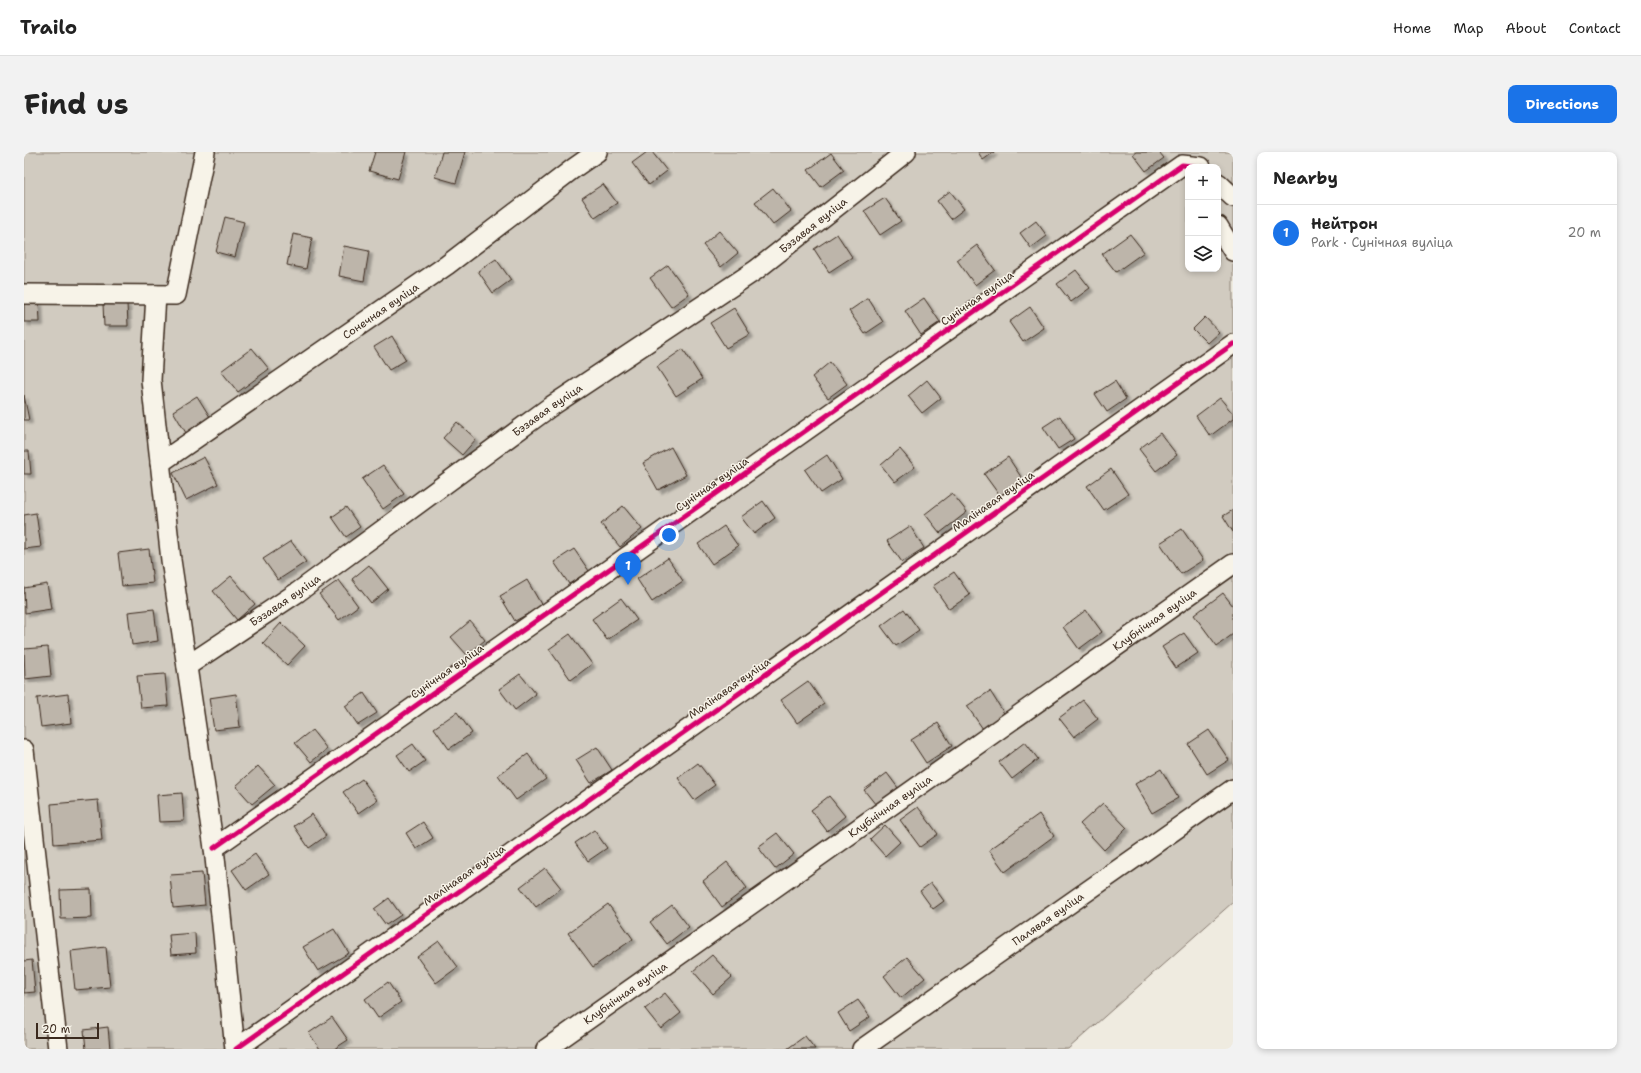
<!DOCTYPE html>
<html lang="en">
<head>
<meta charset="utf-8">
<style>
  :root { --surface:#fff; --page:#f2f2f2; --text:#222; --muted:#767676; --line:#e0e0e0; --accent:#1a73e8 }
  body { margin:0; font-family:"Shantell Sans",sans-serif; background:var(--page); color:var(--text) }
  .controls { position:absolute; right:12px; top:12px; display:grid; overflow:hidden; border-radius:8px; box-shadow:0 2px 6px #0003 }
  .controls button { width:36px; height:36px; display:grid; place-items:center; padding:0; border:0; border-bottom:1px solid var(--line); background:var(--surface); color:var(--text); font:20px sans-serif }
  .scale { position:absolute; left:12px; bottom:10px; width:63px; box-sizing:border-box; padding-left:4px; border:2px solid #3b2a1e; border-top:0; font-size:11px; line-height:14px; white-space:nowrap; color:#3b2a1e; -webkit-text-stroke:3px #f7f3e8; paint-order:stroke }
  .you { position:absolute; left:645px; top:383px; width:14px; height:14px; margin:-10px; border:3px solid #fff; border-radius:50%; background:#1a73e8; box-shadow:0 0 0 6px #1a73e833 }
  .badge { display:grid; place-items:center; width:26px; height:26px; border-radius:50%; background:var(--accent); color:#fff; font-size:13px; font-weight:700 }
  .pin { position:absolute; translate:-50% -33px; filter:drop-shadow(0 1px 2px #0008) }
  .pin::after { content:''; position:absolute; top:21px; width:14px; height:12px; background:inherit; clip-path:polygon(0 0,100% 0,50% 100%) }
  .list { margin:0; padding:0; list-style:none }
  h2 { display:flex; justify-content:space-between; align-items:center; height:52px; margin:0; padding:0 16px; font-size:17px }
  h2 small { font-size:13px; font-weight:400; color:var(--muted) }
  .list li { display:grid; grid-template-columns:26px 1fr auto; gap:12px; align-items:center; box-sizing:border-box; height:56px; padding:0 16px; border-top:1px solid var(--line) }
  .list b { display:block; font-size:15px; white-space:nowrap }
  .list p { margin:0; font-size:13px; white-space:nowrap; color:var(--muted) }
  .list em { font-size:13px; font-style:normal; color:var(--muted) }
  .icon { flex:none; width:22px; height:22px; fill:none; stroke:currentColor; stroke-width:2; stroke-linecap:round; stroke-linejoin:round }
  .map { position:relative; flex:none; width:1209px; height:897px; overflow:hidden; border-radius:8px }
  header { display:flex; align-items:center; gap:24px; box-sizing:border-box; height:56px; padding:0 20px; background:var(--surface); border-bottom:1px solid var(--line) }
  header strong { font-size:19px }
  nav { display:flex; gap:22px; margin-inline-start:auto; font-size:14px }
  .intro { display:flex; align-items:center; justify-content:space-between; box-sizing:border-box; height:96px; padding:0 24px }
  h1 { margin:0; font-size:28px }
  .button { padding:10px 18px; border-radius:8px; background:var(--accent); color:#fff; font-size:14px; font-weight:700 }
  main { display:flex; gap:24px; padding:0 24px }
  aside { flex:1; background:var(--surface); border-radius:8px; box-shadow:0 2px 6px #0003 }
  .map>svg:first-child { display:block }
  .green { fill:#d1cbc0; stroke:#867a6f; fill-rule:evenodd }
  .building { fill:#bdb5aa; stroke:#3b2a1e; filter:url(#shadow) }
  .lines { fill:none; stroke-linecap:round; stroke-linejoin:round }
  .street-casing { stroke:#3b2a1e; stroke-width:22 }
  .street { stroke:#f7f3e8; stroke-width:19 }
  .cycleway-casing { stroke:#f7f3e8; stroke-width:8 }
  .cycleway { stroke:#d6006c; stroke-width:5 }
  .labels { text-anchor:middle; stroke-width:3; stroke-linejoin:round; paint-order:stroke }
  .street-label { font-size:11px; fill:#3b2a1e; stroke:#f7f3e8 }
</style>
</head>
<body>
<header>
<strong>Trailo</strong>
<nav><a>Home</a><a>Map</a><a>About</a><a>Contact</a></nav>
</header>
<div class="intro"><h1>Find us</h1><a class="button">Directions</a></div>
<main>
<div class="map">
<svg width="1209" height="897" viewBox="0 0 1209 897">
  <defs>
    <filter id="shadow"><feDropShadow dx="3.5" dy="3.5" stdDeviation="1" flood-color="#0004"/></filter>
  </defs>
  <rect width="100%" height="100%" fill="#efebe0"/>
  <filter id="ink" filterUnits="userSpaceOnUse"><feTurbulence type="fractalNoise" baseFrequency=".025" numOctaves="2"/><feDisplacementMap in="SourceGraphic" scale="8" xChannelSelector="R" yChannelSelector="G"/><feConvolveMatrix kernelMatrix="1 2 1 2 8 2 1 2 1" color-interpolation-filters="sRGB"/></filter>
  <g filter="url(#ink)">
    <path class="green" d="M0 0H1209V750L1044 897H0ZM1164 15H1194V117H1164Z"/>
    <path class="building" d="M351 0H382L374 27 345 19Z
      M418 0H441L432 31 411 25Z
      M623 0H628L643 19 625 33 608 11Z
      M954 0H970L959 8Z
      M1112 0H1135L1140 6 1122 19 1109 2Z
      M807 1 820 18 797 35 784 18Z
      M579 32 593 51 571 66 558 46Z
      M749 36 767 59 749 73 731 50Z
      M926 39 940 57 927 67 913 49Z
      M861 46 877 69 856 83 840 59Z
      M201 65 220 70 211 105 192 100Z
      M1012 69 1023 84 1007 96 996 81Z
      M695 79 714 101 697 115 679 93Z
      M269 82 288 86 282 117 263 113Z
      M813 82 828 105 805 120 790 97Z
      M1106 82 1120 100 1092 120 1078 102Z
      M953 93 971 118 951 133 933 108Z
      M320 94 345 99 340 129 315 124Z
      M472 107 487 128 469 141 454 119Z
      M644 113 665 142 647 155 626 126Z
      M1052 118 1066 136 1047 150 1033 132Z
      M844 146 859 170 841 182 825 159Z
      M900 146 916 170 897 183 881 159Z
      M15 150 16 170H0V151Z
      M103 151 104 174H80L79 152Z
      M1006 155 1020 176 999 190 985 170Z
      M710 156 726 182 702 196 686 171Z
      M1181 165 1195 180 1183 191 1169 177Z
      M368 184 382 208 365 218 350 195Z
      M228 196 245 217 214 240 197 219Z
      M659 197 678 227 652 244 633 215Z
      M806 210 823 232 804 246 788 225Z
      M903 228 917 246 898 261 884 244Z
      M1091 229 1102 247 1083 260 1071 242Z
      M0 243 5 268H0Z
      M173 244 186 265 162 281 149 259Z
      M1196 246 1209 262V267L1186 284 1172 264Z
      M1036 264 1050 287 1034 297 1019 275Z
      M433 270 452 287 438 303 419 286Z
      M1136 281 1153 303 1132 319 1115 297Z
      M647 295 662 323 634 338 619 311Z
      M876 297 891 315 871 330 857 313Z
      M0 299H5L7 322H0Z
      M803 303 818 327 797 341 781 318Z
      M180 305 194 332 162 348 149 321Z
      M984 305 999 328 976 344 960 322Z
      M359 313 380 342 359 357 338 327Z
      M1087 317 1104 342 1080 358 1063 334Z
      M928 341 943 360 916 381 901 362Z
      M739 349 751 366 730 382 717 365Z
      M599 354 618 377 596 395 577 372Z
      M322 355 336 375 322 385 308 365Z
      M1209 358V380L1199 364Z
      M12 361 17 395 0 397V363Z
      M700 374 714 394 688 412 674 392Z
      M886 374 900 396 878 410 863 389Z
      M1158 377 1179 408 1157 422 1136 391Z
      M267 389 282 410 254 428 239 407Z
      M125 397 129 431 98 434 94 401Z
      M550 397 565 419 545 432 530 410Z
      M644 406 659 429 628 450 613 427Z
      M345 413 364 437 347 451 328 427Z
      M930 420 946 443 925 457 909 434Z
      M207 424 231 452 213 468 189 439Z
      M315 428 334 454 315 468 295 442Z
      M503 428 518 454 491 469 476 444Z
      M23 432 27 457 1 461 0 436Z
      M1199 441 1209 454V482L1193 494 1170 463Z
      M597 446 613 468 583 488 568 467Z
      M130 457 134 489 108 493 104 460Z
      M880 457 895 478 872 494 857 474Z
      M1062 458 1078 480 1055 497 1039 475Z
      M446 469 461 488 443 503 427 485Z
      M257 471 281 494 263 513 239 491Z
      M1160 481 1174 501 1152 516 1138 495Z
      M546 482 568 512 547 528 525 497Z
      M24 495 27 524 1 527 0 497Z
      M141 522 144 554 117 556 113 524Z
      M496 522 512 542 491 558 475 537Z
      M784 529 800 552 773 571 757 548Z
      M966 539 981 563 959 577 943 554Z
      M340 541 353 561 334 573 321 554Z
      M44 542 47 571 17 575 13 546Z
      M212 542 216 575 190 578 185 546Z
      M1059 548 1074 567 1050 585 1035 566Z
      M433 560 448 581 425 597 410 576Z
      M914 571 928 594 902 611 887 588Z
      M288 578 303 597 287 610 271 591Z
      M1185 578 1205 608 1183 622 1164 592Z
      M1001 590 1014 607 988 627 975 610Z
      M389 592 401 609 385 620 373 603Z
      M573 595 588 618 567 631 552 608Z
      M504 602 522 627 492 648 474 623Z
      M674 611 691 633 670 648 654 626Z
      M234 614 251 633 228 652 212 634Z
      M1137 617 1154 646 1128 661 1111 632Z
      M863 621 874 636 852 653 840 638Z
      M338 627 353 648 334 661 319 640Z
      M158 641 160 669 135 670 133 643Z
      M805 644 821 664 803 679 787 658Z
      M74 648 78 688 30 692 27 652Z
      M1079 651 1103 676 1080 698 1056 672Z
      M894 655 914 682 896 695 876 668Z
      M288 662 302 684 285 696 270 674Z
      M1015 662 1030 684 981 720 965 698Z
      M399 670 409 686 392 697 382 681Z
      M861 673 876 690 861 704 846 687Z
      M570 678 583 696 564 709 551 691Z
      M753 681 770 702 751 717 734 695Z
      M231 702 245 722 222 738 208 718Z
      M703 710 723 736 698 755 679 729Z
      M521 716 537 736 512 755 496 735Z
      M178 721 181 753 149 756 146 723Z
      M907 731 920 749 909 757 896 739Z
      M67 737 68 766 37 767 36 738Z
      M365 746 377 763 362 773 350 757Z
      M584 752 609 787 569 815 544 781Z
      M648 753 665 775 643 792 626 770Z
      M310 777 325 801 294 819 279 795Z
      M171 781 172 801 147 803 145 783Z
      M415 789 434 815 412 831 393 805Z
      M82 795 86 835 51 838 47 799Z
      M688 803 708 825 689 842 669 819Z
      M883 805 901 826 877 846 860 824Z
      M8 808 11 840 0 841V809Z
      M364 830 377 850 354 866 341 847Z
      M641 841 657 861 637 877 621 857Z
      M834 848 846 865 825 879 814 861Z
      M308 865 324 888 310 897H296L285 881Z
      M84 875 86 897H62L60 878Z
      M781 884 791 897H763Z"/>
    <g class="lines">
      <g class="street-casing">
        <g id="street">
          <path d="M1194 31 1209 45"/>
          <path d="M1194 74 1209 99"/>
          <path d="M0 142 152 143 181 0"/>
          <path d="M132 143 127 228 147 408 190 696 211 897"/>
          <path id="s1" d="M136 311 423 113 550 16 573 0"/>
          <path id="s2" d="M163 514 274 440 526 255 732 118 882 0"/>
          <path d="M0 598 34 897"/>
          <path d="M190 696 1158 13 1177 15"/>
          <path d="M212 897 1209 192"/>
          <path id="s3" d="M522 897 1209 412"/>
          <path id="s4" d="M838 897 1209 637"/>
        </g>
      </g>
      <use href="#street" class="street"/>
      <g class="cycleway-casing">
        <path id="cycleway" d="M190 696 1158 13 1177 15
          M212 897 1209 192"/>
      </g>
      <use href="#cycleway" class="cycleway"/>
    </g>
  </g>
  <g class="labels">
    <g class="street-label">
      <text dy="4" stroke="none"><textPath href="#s2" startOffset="766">Бэзавая вуліца</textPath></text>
      <text transform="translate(953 146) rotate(-35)" y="4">Сунічная вуліца</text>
      <text dy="4" stroke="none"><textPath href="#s1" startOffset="268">Сонечная вуліца</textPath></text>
      <text dy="4" stroke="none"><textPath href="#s2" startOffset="442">Бэзавая вуліца</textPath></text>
      <text transform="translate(688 332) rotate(-35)" y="4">Сунічная вуліца</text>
      <text transform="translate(969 349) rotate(-35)" y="4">Малінавая вуліца</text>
      <text dy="4" stroke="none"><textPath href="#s2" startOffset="118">Бэзавая вуліца</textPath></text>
      <text dy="4" stroke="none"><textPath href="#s3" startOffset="745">Клубнічная вуліца</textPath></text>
      <text transform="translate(423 519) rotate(-35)" y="4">Сунічная вуліца</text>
      <text transform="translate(705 536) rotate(-35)" y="4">Малінавая вуліца</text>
      <text dy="4" stroke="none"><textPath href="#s3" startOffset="421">Клубнічная вуліца</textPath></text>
      <text transform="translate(440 723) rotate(-35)" y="4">Малінавая вуліца</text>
      <text dy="4" stroke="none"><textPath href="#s4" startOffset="227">Палявая вуліца</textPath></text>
      <text dy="4" stroke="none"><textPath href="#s3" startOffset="97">Клубнічная вуліца</textPath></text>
    </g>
  </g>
</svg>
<div class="controls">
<button>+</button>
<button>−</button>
<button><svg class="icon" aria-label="layers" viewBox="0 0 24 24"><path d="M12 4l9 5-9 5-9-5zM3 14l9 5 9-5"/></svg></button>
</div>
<div class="scale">20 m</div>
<div class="you"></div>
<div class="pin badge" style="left:604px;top:433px">1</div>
</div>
<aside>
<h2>Nearby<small></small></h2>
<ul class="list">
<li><span class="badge">1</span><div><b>Нейтрон</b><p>Park · Сунічная вуліца</p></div><em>20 m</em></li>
</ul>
</aside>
</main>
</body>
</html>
